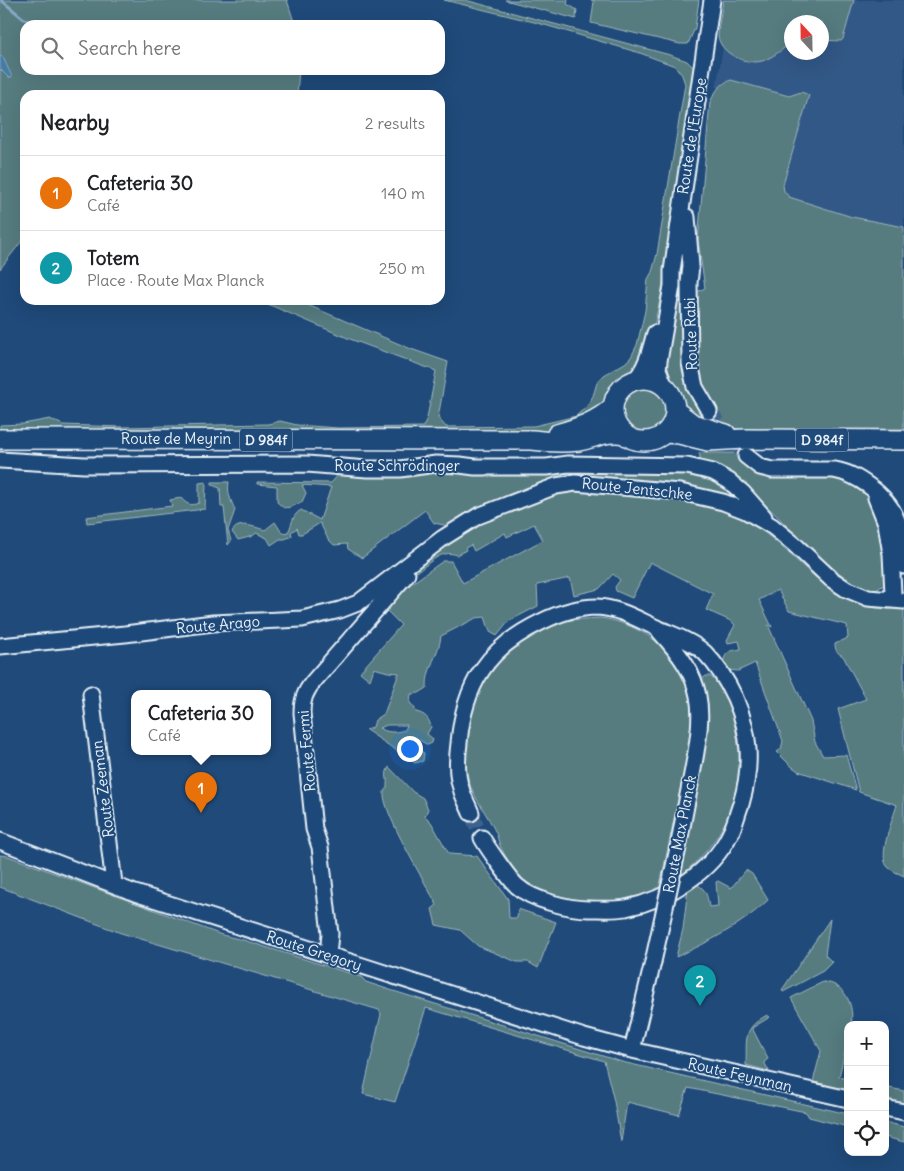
<!DOCTYPE html>
<html lang="en">
<head>
<meta charset="utf-8">
<style>
  :root { --surface:#fff; --page:#f2f2f2; --text:#202124; --muted:#757577; --line:#e0e0e0; --accent:#0f766e }
  body { margin:0; font-family:Delius,sans-serif; background:var(--page); color:var(--text) }
  .controls { position:absolute; right:15px; bottom:15px; display:grid; overflow:hidden; border-radius:10px; box-shadow:0 5px 20px #0002 }
  .controls button { width:45px; height:45px; display:grid; place-items:center; padding:0; border:0; border-bottom:1px solid var(--line); background:var(--surface); color:var(--text); font:25px sans-serif }
  .compass { position:absolute; left:784px; top:15px; width:45px; height:45px; border-radius:50%; background:var(--surface); box-shadow:0 5px 20px #0002; rotate:338deg }
  .you { position:absolute; left:409px; top:748px; width:18px; height:18px; margin:-12px; border:4px solid #fff; border-radius:50%; background:#1a73e8; box-shadow:0 0 0 8px #1a73e833 }
  .badge { display:grid; place-items:center; width:32px; height:32px; border-radius:50%; background:var(--accent); color:#fff; font-size:16px; font-weight:700 }
  .pin { position:absolute; translate:-50% -41px; filter:drop-shadow(0 1px 2px #0008) }
  .pin::after { content:''; position:absolute; top:26px; width:18px; height:15px; background:inherit; clip-path:polygon(0 0,100% 0,50% 100%) }
  .popup { position:absolute; left:131px; top:690px; width:140px; height:65px; box-sizing:border-box; display:grid; place-content:center; border-radius:10px; background:var(--surface); filter:drop-shadow(0 1px 4px #0005); font-size:16px; white-space:nowrap; color:var(--muted) }
  .popup b { font-size:19px; color:var(--text) }
  .popup::after { content:''; position:absolute; left:50%; top:100%; margin-left:-10px; border:10px solid transparent; border-top-color:var(--surface) }
  .list { margin:0; padding:0; list-style:none }
  h2 { display:flex; justify-content:space-between; align-items:center; height:65px; margin:0; padding:0 20px; font-size:21px }
  h2 small { font-size:16px; font-weight:400; color:var(--muted) }
  .list li { display:grid; grid-template-columns:32px 1fr auto; gap:15px; align-items:center; box-sizing:border-box; height:75px; padding:0 20px; border-top:1px solid var(--line) }
  .list b { display:block; font-size:19px; white-space:nowrap }
  .list p { margin:0; font-size:16px; white-space:nowrap; color:var(--muted) }
  .list em { font-size:16px; font-style:normal; color:var(--muted) }
  .icon { flex:none; width:28px; height:28px; fill:none; stroke:currentColor; stroke-width:2; stroke-linecap:round; stroke-linejoin:round }
  .map { position:relative; flex:none; width:904px; height:1171px; overflow:hidden }
  .search { position:absolute; background:var(--surface); box-shadow:0 5px 20px #0002; left:20px; top:20px; width:425px; height:55px; display:flex; align-items:center; gap:12px; box-sizing:border-box; padding:0 18px; border-radius:15px; color:var(--muted); font-size:19px }
  .panel { position:absolute; background:var(--surface); box-shadow:0 5px 20px #0002; left:20px; top:90px; width:425px; height:215px; border-radius:15px }
  .map>svg:first-child { display:block }
  .built { fill:#325887 }
  .green { fill:#577b80; stroke:#a0b6bc; fill-rule:evenodd }
  .water { fill:#477ba5; stroke:#87aac6 }
  .lines { fill:none; stroke-linecap:round; stroke-linejoin:round }
  .stream { stroke:#87aac6; stroke-width:3 }
  .minor-tunnel { stroke:#3d638d; stroke-width:15; stroke-dasharray:15 8; stroke-linecap:butt }
  .minor-casing { stroke:#e8f1f8; stroke-width:19 }
  .major-casing { stroke:#e8f1f8; stroke-width:22 }
  .minor { stroke:#1f4a7a; stroke-width:15 }
  .major { stroke:#1f4a7a; stroke-width:19 }
  .minor-bridge-casing { stroke:#e8f1f8; stroke-width:19; stroke-linecap:butt }
  .minor-bridge { stroke:#1f4a7a; stroke-width:15 }
  .labels { text-anchor:middle; stroke-width:4; stroke-linejoin:round; paint-order:stroke }
  .shield { fill:#1f4a7a; stroke:#acbfd2; stroke-width:1 }
  .shield-label { font-size:14px; font-weight:bold; fill:#e8f1f8 }
  .street-label { font-size:15px; fill:#e8f1f8; stroke:#1f4a7a }
</style>
</head>
<body>
<div class="map">
<svg width="904" height="1171" viewBox="0 0 904 1171">
  <rect width="100%" height="100%" fill="#1f4a7a"/>
  <filter id="ink" filterUnits="userSpaceOnUse"><feTurbulence type="fractalNoise" baseFrequency=".02" numOctaves="2"/><feDisplacementMap in="SourceGraphic" scale="10" xChannelSelector="R" yChannelSelector="G"/><feConvolveMatrix kernelMatrix="1 2 1 2 8 2 1 2 1" color-interpolation-filters="sRGB"/></filter>
  <g filter="url(#ink)">
    <path class="built" d="M854 0H904V227L852 217 789 197 784 191 783 186 809 96 801 92 789 96 731 80 723 83 716 89 723 47 737 58 765 60 791 43 792 52H822V40L841 41 843 39Z"/>
    <path class="green" d="M0 0H287L295 25H25V70H299L297 95H25V237L0 269Z
      M444 0H465L670 55 687 61 695 69 661 295 654 326 641 364 633 373 622 378 613 387 604 407 552 431 537 433 0 432V425L23 424 50 419 63 425 123 427 268 424 280 421 297 425 338 428 423 427 427 418 436 371 350 339 258 300H296L411 349 448 362 438 418 446 427 534 426 576 416 587 406 593 396 597 383 604 375 625 363 631 357 637 345 645 311 648 279 652 272 657 254 685 84 682 75 675 66 640 53 538 23Z
      M505 0H568L567 4 577 10 576 19Z
      M591 0H699L695 28 688 44H680L591 23 594 1Z
      M723 0H854L843 39 841 41 822 40V22H792L791 43C783 49 774 56 765 60 749 67 719 54 718 35 718 24 722 11 723 0Z
      M731 80 789 96 801 92 809 95 783 185 784 191 789 197 852 217 904 227V429L768 430 727 428 715 426 683 409C681 397 673 388 670 377 662 351 674 313 679 288L683 291 698 378 695 293 705 288 698 240 710 102C716 91 719 84 731 80Z
      M622 410a22 22 0 1 1 44 0a22 22 0 1 1-44 0Z
      M699 453H736L747 465 846 479 866 493 871 499 881 530 882 554 887 555V583L876 590H869L851 582 819 557 740 480 726 469 701 461Z
      M512 470 685 472 714 480 732 490 744 503 602 478 449 526 434 523 425 510 362 558 348 549 347 544 334 545 328 539 320 523 302 534H299L297 528 291 532 292 536 285 539H280L271 545 267 538 256 533 253 536 238 540 232 532C238 520 254 527 265 530L275 522 282 533 288 532C293 524 291 516 301 510L320 520 331 487 302 485 306 493 302 502 291 507 284 508 277 502V486L257 484V482L331 483 341 472Z
      M206 482 205 509 87 523 86 517 172 506 170 500 181 498C187 505 191 506 199 503V483Z
      M212 482H229C227 494 231 500 235 510L228 530 231 541 228 545 224 507H221L220 488 212 485Z
      M575 490C628 495 695 495 743 519 786 541 813 587 859 604 873 609 889 609 904 609V876C898 873 891 871 887 866 878 855 893 818 897 805L859 792 838 709 866 699 843 656C837 653 835 650 835 644L848 638 847 625 789 611 778 590 759 600 772 627 768 625 811 721 815 742 823 756 846 755 856 790 798 771 790 765 777 752 781 749 783 741 755 663 738 671 728 670 723 664C725 651 730 651 741 649L739 641 728 643 727 640 735 625 731 621 706 610 713 594 650 562 632 598 616 591 615 587 620 580 613 574 599 589 574 595 570 578 537 585 538 606 509 621 497 636 490 632 485 617 476 618 441 636C439 655 426 668 427 688L419 693 411 694 410 703 414 707 416 712C425 714 429 718 431 727L427 734 433 739 432 743 428 745 417 739 413 743V746L424 753 423 761 415 763 366 730 373 727 375 720 384 714 399 673 388 672 374 668 370 680 360 672 401 625 384 608 397 594 443 561H451L463 583 543 540 534 524 507 537 505 533 474 551 471 545 465 548 466 550 457 555C441 549 430 563 417 572L416 570 442 549 480 524 563 492ZM387 725H407L405 730C395 733 388 733 379 728Z
      M601 618C656 627 699 669 694 727 692 748 685 770 680 790 673 824 666 857 659 890 612 905 550 915 515 871 510 864 505 856 501 848 498 841 497 833 493 827 484 809 470 793 467 773 463 755 466 719 472 701 484 666 524 632 559 622 572 619 587 619 601 618Z
      M706 676H710C722 685 730 704 733 719 751 786 729 839 674 881L687 835 707 734V716L705 696 701 684 702 679Z
      M389 767 413 792 423 798 428 809 425 816 431 822 449 854 477 856 508 899 509 918H517L518 909 556 922 538 968 528 962H517L478 946 460 930 436 925 432 909 437 905C427 886 381 810 384 792 386 786 387 792 387 785 388 776 384 776 389 767Z
      M0 855 8 856 222 935 243 940 361 977 366 982 387 989 622 1062 848 1114V1127L809 1117 806 1112 688 1088 679 1115 627 1102 621 1142 614 1101 604 1061 426 1008 395 1102 363 1094 381 1014 379 1010 121 933 0 887Z
      M746 870 752 874 768 900C742 925 709 942 676 957L683 929 688 888 692 883C706 887 707 894 709 907L718 906 716 882 718 881 731 888Z
      M830 919 825 955 832 962 823 971 783 992 782 990Z
      M823 982C845 983 855 1006 851 1025H848V1038L839 1077 848 1079V1090L813 1082 821 1051 791 998Z
      M767 1015 770 1017 752 1028 768 1059 764 1062 769 1071 746 1065C747 1038 742 1029 767 1015Z
      M885 1087 904 1091V1103L885 1099Z
      M885 1122 904 1127V1142L885 1137Z"/>
    <path class="water" d="M0 56 3 57 12 77 9 78 0 69Z"/>
    <g class="lines">
      <path class="stream" d="M1 0 24 19 37 25"/>
      <path class="minor-tunnel" d="M709 411 746 456
        M471 813 482 838"/>
      <g class="minor-casing">
        <path id="minor" d="M687 217 691 266 689 283 690 363 695 387 709 411
          M635 380C647 367 650 350 655 333
          M665 387 658 369 659 361 672 286V271L712 0
          M746 456 760 467 772 470H834C848 472 858 478 869 486 898 506 904 533 904 566
          M0 460 84 465 307 464 367 469H400L436 464 460 465 475 467H547L568 464 687 466 713 472 729 481 743 493 764 517
          M876 498 886 523 891 554 893 593 888 600
          M660 632C705 681 705 706 693 769 688 796 683 822 678 848
          M0 646 125 634 213 623 302 619 340 610 358 603 443 538 478 516 556 486 575 483 680 492 723 502 746 511 772 526 795 545 831 579 846 589 868 598 904 601
          M91 694 114 884
          M471 813C468 805 463 797 461 788 456 774 457 758 459 743 464 685 487 648 541 622 557 614 578 607 597 607 619 608 637 619 657 628 673 635 692 641 705 653 717 665 728 683 735 698 751 735 752 767 741 804 737 814 735 825 730 834 712 872 666 900 626 908 614 910 601 909 589 909 569 909 532 900 517 886 510 880 487 847 482 838
          M0 841 135 893 584 1037 632 1050 848 1099
          M328 955 330 934 320 847 314 829 302 713C302 700 305 692 313 682L407 574
          M632 1050 653 962
          M885 1108 904 1112"/>
      </g>
      <g class="major-casing">
        <path id="major" d="M613 410a31 31 0 1 1 62 0a31 31 0 1 1-62 0Z
          M676 411 693 424 726 434
          M665 433 679 434 708 441 745 439 904 440
          M557 434C578 428 596 422 613 407
          M0 439 532 440C547 442 563 443 579 441 595 438 608 430 625 434"/>
      </g>
      <use href="#minor" class="minor"/>
      <use href="#major" class="major"/>
      <g class="minor-bridge-casing">
        <path id="minor-bridge" d="M653 962 678 848"/>
      </g>
      <use href="#minor-bridge" class="minor-bridge"/>
    </g>
  </g>
  <g class="labels">
    <g class="shield">
      <rect x="240" y="428.5" width="52" height="23" rx="4"/>
      <rect x="796" y="428.5" width="52" height="23" rx="4"/>
    </g>
    <g class="shield-label">
      <text x="266" y="445">D 984f</text>
      <text x="822" y="445">D 984f</text>
    </g>
    <g class="street-label">
      <text transform="translate(692 136) rotate(-81)" y="5">Route de l'Europe</text>
      <text transform="translate(691 334) rotate(-92)" y="5">Route Rabi</text>
      <text x="176" y="444">Route de Meyrin</text>
      <text x="397" y="471">Route Schrödinger</text>
      <text transform="translate(637 489) rotate(6)" y="5">Route Jentschke</text>
      <text transform="translate(218 625) rotate(-5)" y="5">Route Arago</text>
      <text transform="translate(307 751) rotate(-95)" y="5">Route Fermi</text>
      <text transform="translate(103 789) rotate(-97)" y="5">Route Zeeman</text>
      <text transform="translate(680 834) rotate(-79)" y="5">Route Max Planck</text>
      <text transform="translate(314 951) rotate(18)" y="5">Route Gregory</text>
      <text transform="translate(740 1075) rotate(13)" y="5">Route Feynman</text>
    </g>
  </g>
</svg>
<div class="controls">
<button>+</button>
<button>−</button>
<button><svg class="icon" aria-label="locate" viewBox="0 0 24 24"><circle cx="12" cy="12" r="6"/><path d="M12 2v4M12 18v4M2 12h4M18 12h4"/></svg></button>
</div>
<svg class="compass" viewBox="-18 -18 36 36"><path d="M0-13l5 13h-10z" fill="#e53935"/><path d="M0 13l5-13h-10z" fill="#757577"/></svg>
<div class="you"></div>
<div class="pin badge" style="left:201px;top:813px;background:#e8710a">1</div>
<div class="popup"><b>Cafeteria 30</b>Café</div>
<div class="pin badge" style="left:700px;top:1006px;background:#0f9aa8">2</div>
<div class="search"><svg class="icon" aria-label="search" viewBox="0 0 24 24"><circle cx="10" cy="10" r="6"/><path d="M15 15l6 6"/></svg>Search here</div>
<section class="panel">
<h2>Nearby<small>2 results</small></h2>
<ul class="list">
<li><span class="badge" style="background:#e8710a">1</span><div><b>Cafeteria 30</b><p>Café</p></div><em>140 m</em></li>
<li><span class="badge" style="background:#0f9aa8">2</span><div><b>Totem</b><p>Place · Route Max Planck</p></div><em>250 m</em></li>
</ul>
</section>
</div>
</body>
</html>
